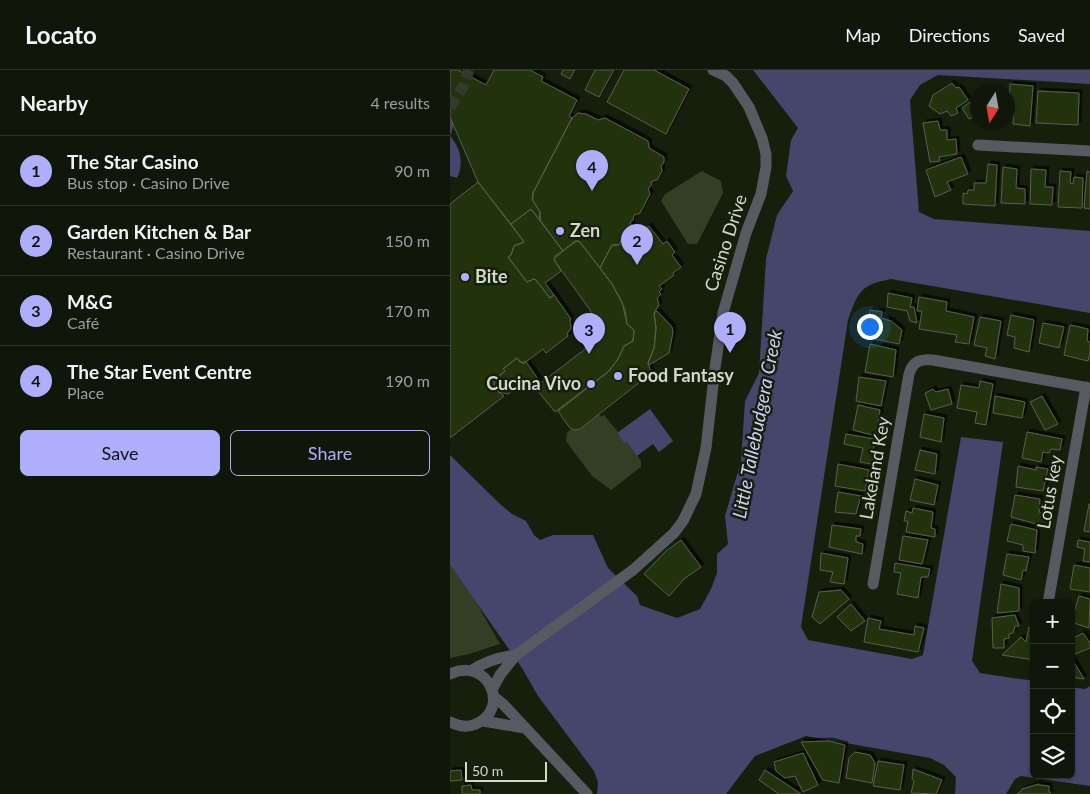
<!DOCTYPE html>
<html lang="en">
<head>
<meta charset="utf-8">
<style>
  :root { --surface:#101609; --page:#191f12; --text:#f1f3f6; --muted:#9c9f9c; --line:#30352a; --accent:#afaefa }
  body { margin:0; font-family:Lato,sans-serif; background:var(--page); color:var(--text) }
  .controls { position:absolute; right:15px; bottom:15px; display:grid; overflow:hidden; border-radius:8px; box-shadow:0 1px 4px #0004 }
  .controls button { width:45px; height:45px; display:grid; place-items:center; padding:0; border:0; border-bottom:1px solid var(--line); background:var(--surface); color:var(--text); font:25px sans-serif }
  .compass { position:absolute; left:520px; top:15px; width:45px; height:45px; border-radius:50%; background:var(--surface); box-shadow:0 1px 4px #0004; rotate:191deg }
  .scale { position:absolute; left:15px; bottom:12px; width:82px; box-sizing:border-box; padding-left:5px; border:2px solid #d3d8cd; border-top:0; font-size:14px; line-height:18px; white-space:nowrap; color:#d3d8cd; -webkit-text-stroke:4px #161e0c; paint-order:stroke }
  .you { position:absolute; left:419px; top:256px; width:18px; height:18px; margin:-12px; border:4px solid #fff; border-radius:50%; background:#1a73e8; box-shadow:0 0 0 8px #1a73e833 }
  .badge { display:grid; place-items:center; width:32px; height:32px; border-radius:50%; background:var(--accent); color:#111; font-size:16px; font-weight:700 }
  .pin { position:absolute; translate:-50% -41px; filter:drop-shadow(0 1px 2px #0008) }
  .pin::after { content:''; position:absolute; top:26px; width:18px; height:15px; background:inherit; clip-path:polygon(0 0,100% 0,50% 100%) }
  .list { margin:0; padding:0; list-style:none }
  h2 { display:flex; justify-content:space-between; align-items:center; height:65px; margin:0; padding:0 20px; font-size:21px }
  h2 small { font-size:16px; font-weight:400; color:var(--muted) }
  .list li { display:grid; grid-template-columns:32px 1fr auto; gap:15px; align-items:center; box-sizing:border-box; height:70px; padding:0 20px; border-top:1px solid var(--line) }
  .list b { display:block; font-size:19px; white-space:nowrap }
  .list p { margin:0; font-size:16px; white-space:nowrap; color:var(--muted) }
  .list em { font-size:16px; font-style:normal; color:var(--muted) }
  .actions { display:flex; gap:10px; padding:15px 20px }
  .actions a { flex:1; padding:11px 0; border:1px solid var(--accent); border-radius:8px; text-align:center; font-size:18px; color:var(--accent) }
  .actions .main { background:var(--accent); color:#111 }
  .icon { flex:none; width:28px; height:28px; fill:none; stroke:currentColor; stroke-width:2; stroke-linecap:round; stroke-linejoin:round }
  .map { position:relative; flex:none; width:640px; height:724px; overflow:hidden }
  header { display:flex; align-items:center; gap:30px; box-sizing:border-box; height:70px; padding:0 25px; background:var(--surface); border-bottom:1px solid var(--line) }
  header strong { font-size:24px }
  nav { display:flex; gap:28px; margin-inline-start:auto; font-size:18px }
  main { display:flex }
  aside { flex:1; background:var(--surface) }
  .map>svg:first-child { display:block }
  .green { fill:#333f25 }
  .water { fill:#46456b }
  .building { fill:#23320c; stroke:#57604c; filter:url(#shadow) }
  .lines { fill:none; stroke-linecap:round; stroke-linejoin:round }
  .minor-tunnel { stroke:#323a29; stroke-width:11; stroke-dasharray:11 5.5; stroke-linecap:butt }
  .minor { stroke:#595962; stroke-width:11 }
  .poi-dot { fill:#afaefa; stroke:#161e0c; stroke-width:2 }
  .labels { text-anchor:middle; stroke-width:5; stroke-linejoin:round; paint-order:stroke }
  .poi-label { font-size:18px; font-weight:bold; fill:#d3d8cd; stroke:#161e0c; text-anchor:start }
  .street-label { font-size:18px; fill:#d3d8cd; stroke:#161e0c }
  .water-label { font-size:19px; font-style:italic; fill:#cecff7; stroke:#161e0c }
</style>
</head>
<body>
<header>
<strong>Locato</strong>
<nav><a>Map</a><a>Directions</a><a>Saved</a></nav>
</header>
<main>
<aside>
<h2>Nearby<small>4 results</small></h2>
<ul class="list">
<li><span class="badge">1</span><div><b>The Star Casino</b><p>Bus stop · Casino Drive</p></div><em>90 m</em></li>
<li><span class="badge">2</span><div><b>Garden Kitchen &amp; Bar</b><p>Restaurant · Casino Drive</p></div><em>150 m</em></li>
<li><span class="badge">3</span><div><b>M&amp;G</b><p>Café</p></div><em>170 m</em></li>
<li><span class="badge">4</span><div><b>The Star Event Centre</b><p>Place</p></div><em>190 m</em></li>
</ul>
<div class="actions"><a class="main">Save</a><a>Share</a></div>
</aside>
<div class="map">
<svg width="640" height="724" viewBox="0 0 640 724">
  <defs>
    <filter id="shadow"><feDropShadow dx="3" dy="-3" stdDeviation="0" flood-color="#0009"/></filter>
  </defs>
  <rect width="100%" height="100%" fill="#161e0c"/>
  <path class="green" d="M252 101 271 111 273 123 247 174H238L211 131 215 124Z
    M149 344 151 347 154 345 168 362 167 363 174 373 177 371 191 391V397L161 420 142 406 116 371 117 363 121 359H130Z
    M0 495 26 532 50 574 19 584 0 588Z"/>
  <path class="water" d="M303 0H640V14L488 5 470 15 460 30 469 142 484 149 640 161V243L441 209C410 215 408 222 398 250L351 557 358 570 462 589 473 585 511 367 553 372 522 591 530 603 584 611V705H621V617L635 619 640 616V716L571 706 565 709 556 724H505L506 707 494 695 480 688 356 666 305 686 276 724H147L148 712 144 701 88 626 72 598 0 495V385L50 434 62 444 76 451 84 465 90 470 103 465H143L158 498 187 526 190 535 227 548 250 539 261 519 267 503V484L278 474 275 446 291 391 295 331 309 303 316 189 327 145 343 121 336 106 341 70 348 58Z
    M0 47 4 54 0 66C11 78 14 94 7 108L0 106Z
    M200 339 223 371 209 382 203 374 187 386 177 372 174 373 167 363Z"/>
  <path class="building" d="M0 0H8L36 15 44 0H80L93 7 91 11 127 30 119 46 122 48 83 123V131L90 142V150L81 139 61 154 28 112 0 47Z
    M113 0H125L120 9 111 4Z
    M145 0H164L149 27 135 20Z
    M174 0H204L239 19 216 64 157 32Z
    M502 13 506 18 509 17 518 30 506 38 508 43 501 46 497 41 490 44 479 36 483 25Z
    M560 14 583 16 580 56 563 54 564 35H559Z
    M588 21 629 23 628 55 586 53Z
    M520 32 528 45 519 49 512 38Z
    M128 43 136 44 148 50 155 48 198 71 199 78 214 87V92L211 96 212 101 207 110 202 111 201 116 198 118 200 124 190 143 184 145 183 150 180 152 182 157 177 167 172 168 169 175H162L150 198 129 171H125L113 181 90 150V142L82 129 83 123 122 48Z
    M488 51 490 60H497V70L506 69 507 84 489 87 490 91 480 92 473 53Z
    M511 87 518 104 497 112 501 120 485 127 476 100Z
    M538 94 547 95 545 136 513 134V123L517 124 518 120H524V113H536Z
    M553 97 567 99 566 118 575 119V134L551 133Z
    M581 99 596 100 595 117H603L602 135 580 134Z
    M610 101 621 102 620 113 623 114 624 107 633 108 632 138 608 137Z
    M637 101 640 102V139L634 138Z
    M28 112 74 172 64 176 61 185 58 187 77 212 84 209 86 210 100 228 104 225 121 249 120 250 121 258 117 264 118 266 96 283 93 279 73 294 67 288 53 299 55 301 46 308 44 313 46 320 54 326 0 368V134Z
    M81 139 113 181 104 189 111 201 95 213 104 225 100 228 86 210 84 209 77 212 58 187 61 185 64 176 74 172 61 154Z
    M199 156 213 174 217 171 225 182 222 185 231 197 223 203 224 205 209 216 212 219 209 222 211 224 207 228 209 235 204 243 206 258 204 278 198 293 201 302 197 308 190 310V312L130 359 124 360 119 357 108 341 159 301 168 289 174 276 183 271 184 260 177 254 172 232 162 214 150 198 162 175H169L172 168H175L178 172Z
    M127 171 130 172 162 214 175 239 177 254 184 260 183 271 174 276 168 289 159 301 105 342 87 320V316L135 279 141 268 144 260V252L140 240 104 190 105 186Z
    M438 223 462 228 460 237H464L467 253 460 251 457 241 437 237Z
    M469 227 497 232 496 241 524 247 519 274 505 272 507 265 469 259 472 241H467Z
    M420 240 432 242 431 248 441 251 452 260 449 274 416 267Z
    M207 241 222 257 223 262 219 283 199 295 198 293 204 278 206 258 204 243Z
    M561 245 584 250 579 282 564 278 565 267 557 265Z
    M530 247 551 251 545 289 535 286 537 278 524 275Z
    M593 253 614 257 609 278 589 273Z
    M620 255 638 259 637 271 640 272V283L638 291 614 285Z
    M420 274 446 280 443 307 415 302Z
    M67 288 70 292H76L91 313 87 316V320L77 308 58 324 48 322 44 317V311L55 301 53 299Z
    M409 307 436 311 431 336 406 331Z
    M530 311 543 314 536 355 525 353 527 342 507 338 511 315 529 318Z
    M483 319 486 322 498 319 502 334 481 340 475 323Z
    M545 326 575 332 572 348 543 343Z
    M592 326 608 354 595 360 580 332Z
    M408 335 430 340 426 366 403 360Z
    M474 344 494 348 491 372 470 367Z
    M577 362 612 369 610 380 601 379 599 383 593 382 591 392 572 388Z
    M396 364 425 369 422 394 410 392 413 378 394 374Z
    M470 380 487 384 485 404 465 400Z
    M388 394 419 400 415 421 385 416Z
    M568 396 586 400V397L598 399 593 421 566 417Z
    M465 409 488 415 484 435 460 430Z
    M388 422 411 426 406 444 385 442Z
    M565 425 590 429 589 442 600 445 598 457 561 447Z
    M639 434H640V462L634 461Z
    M463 438 483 442 481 458 485 459V467L456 462 458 451H454L456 441 462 443Z
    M561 454 587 460 585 483 573 481V475L557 471Z
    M382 455 411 459 410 466H406V472L413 474 412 484 379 477Z
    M453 466 478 470 472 494 449 490Z
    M231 470 251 497 234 509 219 526 194 504 216 481Z
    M628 470 640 472V492L633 491 635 479 627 477Z
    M371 483 398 488 394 514 380 512 383 502 370 500Z
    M557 484 579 487 576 501 573 500 571 510 553 505Z
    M445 493 480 499 478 507H471L468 528 447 524 451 503 444 502Z
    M624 495 640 498V522L620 519Z
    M551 514 569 518V541L547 543Z
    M391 520 399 529 370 554 362 547 369 522Z
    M629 526 640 529 639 558 621 552Z
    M401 534 415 551 401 561 387 547Z
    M565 545 569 556H565L563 563 559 564V568L554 569V578H543L542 548Z
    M418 548 431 551 429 559 464 565 465 556 474 558 468 582 414 572Z
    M579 557 584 558V590L552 585 571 567 576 572Z
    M633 563 640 573V578L623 585 621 582V569Z
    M621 589H622L634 609 621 607Z
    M379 671 395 675 389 713 373 710 351 672Z
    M405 682 420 685 425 693 422 713 396 708 399 688Z
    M353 683 368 715 353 722 345 706 335 708 326 701 324 692Z
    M428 691 454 695 450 720 423 716Z
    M463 699 492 710 486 724 461 723 464 711 462 709Z
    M11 700 12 710 0 711V701Z
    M315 700 351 724H329L309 710Z
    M589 714V715L599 716V722L601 724H567L572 720V719Z
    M21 715 22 720H30V724H12V716Z"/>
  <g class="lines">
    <path class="minor-tunnel" d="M0 37 13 17 19 0"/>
    <path class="minor" d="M528 75 640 81
      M423 514 459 304C463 291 470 289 483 290L640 318
      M598 533 636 317
      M21 601C35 591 50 587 66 585
      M0 604C37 586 62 638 26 654 17 658 8 656 0 652
      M42 620 50 605 66 585 183 500 224 463 233 451 246 424 256 378 265 298 273 243 296 163 311 124 316 97V84L312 68 299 37 283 13 276 6 263 0
      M43 626 54 635 137 724
      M33 651 74 658"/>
  </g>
  <g class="poi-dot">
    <circle cx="110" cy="161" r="5"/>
    <circle cx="15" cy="207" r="5"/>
    <circle cx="168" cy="306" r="5"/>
    <circle cx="141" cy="314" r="5"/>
  </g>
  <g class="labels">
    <g class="poi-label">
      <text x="120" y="167">Zen</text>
      <text x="25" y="213">Bite</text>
      <text x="178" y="312">Food Fantasy</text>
      <text x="131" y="320" text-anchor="end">Cucina Vivo</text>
    </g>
    <g class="street-label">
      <text transform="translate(276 173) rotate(-72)" y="6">Casino Drive</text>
      <text transform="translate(425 398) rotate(-80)" y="6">Lakeland Key</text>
      <text transform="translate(600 422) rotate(-80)" y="6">Lotus key</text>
    </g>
    <g class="water-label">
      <text transform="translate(307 354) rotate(-79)" y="7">Little Tallebudgera Creek</text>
    </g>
  </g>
</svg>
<div class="controls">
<button>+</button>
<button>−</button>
<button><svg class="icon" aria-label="locate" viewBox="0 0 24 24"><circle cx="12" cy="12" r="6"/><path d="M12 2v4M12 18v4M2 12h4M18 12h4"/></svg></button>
<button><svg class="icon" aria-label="layers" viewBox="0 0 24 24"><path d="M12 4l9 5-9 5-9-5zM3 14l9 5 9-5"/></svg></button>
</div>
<svg class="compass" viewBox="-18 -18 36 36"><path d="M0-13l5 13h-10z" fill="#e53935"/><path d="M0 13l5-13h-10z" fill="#9c9f9c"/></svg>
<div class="scale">50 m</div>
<div class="you"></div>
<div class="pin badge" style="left:280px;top:283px">1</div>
<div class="pin badge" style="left:187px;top:195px">2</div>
<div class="pin badge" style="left:139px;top:284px">3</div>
<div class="pin badge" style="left:142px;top:121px">4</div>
</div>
</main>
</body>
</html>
